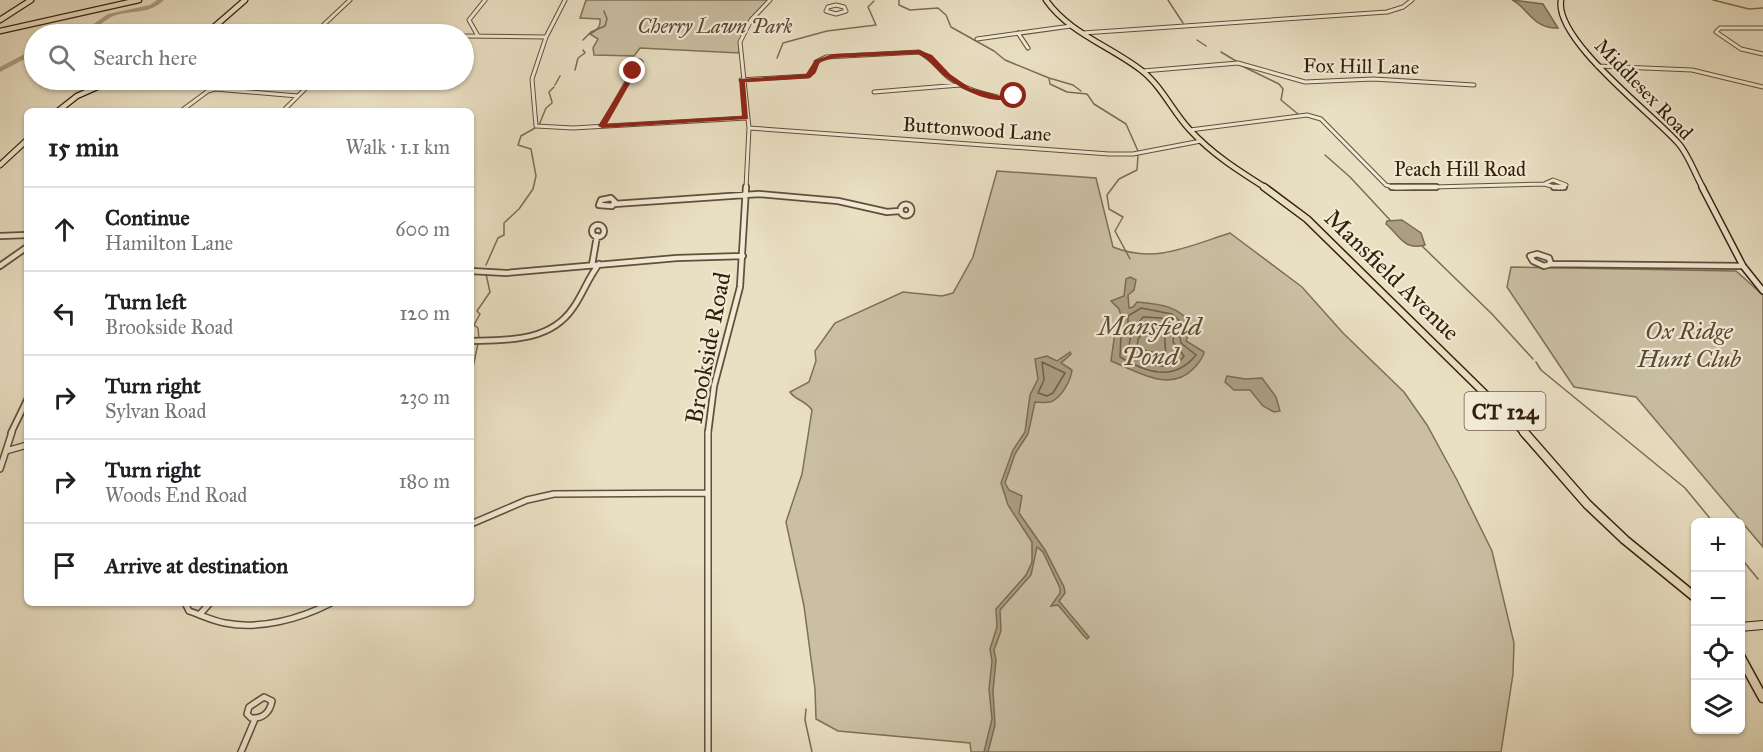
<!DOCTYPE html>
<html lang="en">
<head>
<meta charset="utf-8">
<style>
  :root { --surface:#fff; --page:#f6f6f6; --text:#202124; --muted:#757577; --line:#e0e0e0 }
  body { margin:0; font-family:"IM FELL Great Primer",serif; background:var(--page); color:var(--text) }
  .controls { position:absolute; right:18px; bottom:18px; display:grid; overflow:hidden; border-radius:9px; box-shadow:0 2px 4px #0004 }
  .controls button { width:54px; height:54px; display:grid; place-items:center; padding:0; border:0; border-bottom:2px solid var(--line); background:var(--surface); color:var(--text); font:30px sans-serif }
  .stop { position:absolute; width:18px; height:18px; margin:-14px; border:4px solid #8f2418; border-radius:50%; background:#fff }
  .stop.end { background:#8f2418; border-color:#fff; box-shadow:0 2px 6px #0008 }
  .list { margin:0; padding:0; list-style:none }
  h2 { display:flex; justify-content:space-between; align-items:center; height:78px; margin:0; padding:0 24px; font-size:26px }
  h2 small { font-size:20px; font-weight:400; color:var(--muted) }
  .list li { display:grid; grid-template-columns:39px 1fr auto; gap:18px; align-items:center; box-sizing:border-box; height:84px; padding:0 24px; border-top:2px solid var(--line) }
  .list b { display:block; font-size:22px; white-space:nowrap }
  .list p { margin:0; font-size:20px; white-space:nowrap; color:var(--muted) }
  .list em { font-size:20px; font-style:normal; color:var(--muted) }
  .icon { flex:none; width:33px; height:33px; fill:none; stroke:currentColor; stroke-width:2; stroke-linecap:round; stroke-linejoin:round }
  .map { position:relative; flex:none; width:1763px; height:752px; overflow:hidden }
  .search { position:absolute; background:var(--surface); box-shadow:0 2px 4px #0004; left:24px; top:24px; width:450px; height:66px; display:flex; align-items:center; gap:15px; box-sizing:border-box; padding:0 21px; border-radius:33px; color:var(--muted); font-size:22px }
  .panel { position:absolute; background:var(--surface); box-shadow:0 2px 4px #0004; left:24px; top:108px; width:450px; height:498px; border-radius:9px }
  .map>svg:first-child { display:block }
  .green { fill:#cabfa3; stroke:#7f7056; stroke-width:1.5 }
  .water { fill:#ab9e83; stroke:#7b6c52; stroke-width:1.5 }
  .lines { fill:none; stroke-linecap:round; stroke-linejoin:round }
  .shore { stroke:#705f46; stroke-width:1.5 }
  .stream { stroke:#7b6c52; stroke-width:1.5 }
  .river { fill:#ab9e83; fill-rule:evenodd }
  .street-far2-casing { stroke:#615037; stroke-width:5 }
  .street-far1-casing { stroke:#615037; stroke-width:8 }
  .street-casing { stroke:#615037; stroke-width:8 }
  .secondary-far2-casing { stroke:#342009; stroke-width:7 }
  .secondary-far1-casing { stroke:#342009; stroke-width:8 }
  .secondary-casing { stroke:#342009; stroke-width:10 }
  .primary-far2-casing { stroke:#342009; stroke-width:7 }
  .primary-far1-casing { stroke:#342009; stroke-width:9 }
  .primary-casing { stroke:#342009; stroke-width:11 }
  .street-far2 { stroke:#f1ead7; stroke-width:3 }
  .street-far1 { stroke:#f1ead7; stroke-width:4.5 }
  .street { stroke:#f1ead7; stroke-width:5 }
  .secondary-far2 { stroke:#f1ead7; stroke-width:4.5 }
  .secondary-far1 { stroke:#f1ead7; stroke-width:5 }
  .secondary { stroke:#f1ead7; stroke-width:8 }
  .primary-far2 { stroke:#e9dfc2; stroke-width:4.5 }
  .primary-far1 { stroke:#e9dfc2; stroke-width:6 }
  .primary { stroke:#e9dfc2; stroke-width:8 }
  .route { fill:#8f2418 }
  .labels { text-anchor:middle; stroke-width:4.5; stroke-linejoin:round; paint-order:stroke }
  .far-park-label { font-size:20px; font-style:italic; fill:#5a4830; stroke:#f1ead7 }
  .far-street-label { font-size:20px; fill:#342009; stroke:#f1ead7 }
  .shield { fill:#f1ead7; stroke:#6d5d47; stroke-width:1.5 }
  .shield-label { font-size:22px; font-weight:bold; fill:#342009 }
  .street-label { font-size:24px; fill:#342009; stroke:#f1ead7 }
  .park-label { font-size:24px; font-style:italic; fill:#5a4830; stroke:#f1ead7 }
  .water-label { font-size:26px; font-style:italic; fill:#5e4c34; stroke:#f1ead7 }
</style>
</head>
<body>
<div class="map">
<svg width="1763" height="752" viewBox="0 0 1763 752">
  <rect width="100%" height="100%" fill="#e9dfc2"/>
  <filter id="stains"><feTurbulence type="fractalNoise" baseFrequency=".00333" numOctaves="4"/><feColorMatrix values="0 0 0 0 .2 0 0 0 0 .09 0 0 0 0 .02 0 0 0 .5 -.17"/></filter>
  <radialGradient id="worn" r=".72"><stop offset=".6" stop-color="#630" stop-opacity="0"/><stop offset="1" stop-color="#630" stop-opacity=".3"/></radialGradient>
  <path class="green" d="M586 0H771C758 15 739 32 739 53L640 48 634 56 594 55 593 48 598 39 590 34C597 30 601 27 600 19L580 18Z
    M997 171 1096 178 1113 247C1155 264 1189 246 1230 233L1302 287 1343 333 1404 392 1427 425 1457 480 1492 551 1514 643 1513 674 1501 752H971L970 743 838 731 816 719 815 689 804 606 786 522 802 474 812 410C805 400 795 400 790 392L809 382 816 361 815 351 835 323 903 292 942 296 953 293 973 257Z
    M1511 267 1736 271 1763 295V547L1636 397 1574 387 1507 287Z"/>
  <path class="water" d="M1512 0 1543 4 1558 28C1532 29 1527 6 1512 0Z
    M1402 220 1421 233 1425 245C1404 251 1400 236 1386 224L1387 221Z
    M1130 277 1136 280 1134 290 1128 295 1129 308 1133 307 1137 302C1159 304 1178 305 1192 325L1186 341 1204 352C1203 359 1199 362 1194 368 1170 394 1137 371 1111 361L1115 332 1122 319 1119 309 1111 301 1124 296 1126 279Z
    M1070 352 1071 354 1061 363 1072 370C1071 380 1061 399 1050 402 1045 403 1039 402 1035 402L1028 434 1015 454 1005 483 1009 490 1022 496 1019 513 1045 550 1064 587 1065 593 1059 601 1089 637 1087 639 1084 636 1058 605 1051 606 1060 593V588L1043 552 1037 547 1031 575 1000 610 1001 631 994 650 996 660 993 691 995 725 988 752H984L992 719 989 689 992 661 990 649 997 627 996 609 1026 575 1032 562V542L1008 505 1001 483 1013 450 1025 432 1030 395 1038 379 1035 359 1047 356 1057 361Z
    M1227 376 1245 379 1262 378 1276 397 1280 411 1274 412 1263 406 1250 390H1234L1225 382Z"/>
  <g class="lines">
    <path class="shore" d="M1141 308 1172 314 1185 326 1180 337 1181 343 1196 355C1174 382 1147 373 1120 357L1121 334 1128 324V316Z
      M1143 317 1161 318 1175 326 1173 342 1184 356C1172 376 1143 362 1128 353L1131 333Z
      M1147 327 1164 329 1166 356 1137 348 1138 339Z
      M1042 362 1065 373 1053 393 1047 396 1038 393 1044 380Z"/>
    <path class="stream" d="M899 0V5L910 10 938 8 946 15 951 27 994 51 1005 60 1049 78 1050 84 1067 92 1087 94 1094 104 1126 124 1138 151
      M1168 0 1183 23
      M1713 0 1749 9 1763 8
      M583 40 591 32 605 26 607 19 604 11
      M1197 40 1206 46
      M1221 52 1236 61
      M777 58 783 43 827 31 876 25 868 7 874 1
      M1240 65 1279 84 1283 89 1281 100 1298 114
      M575 70 578 58 585 53 583 50
      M1049 78 1073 85 1081 91
      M555 85 560 76
      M552 102 549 92 554 87
      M539 125 546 108 552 103
      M1325 155 1350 177 1390 220
      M1422 246 1492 314 1533 359
      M1130 259 1115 231 1123 217 1109 209 1107 195 1119 179 1137 170 1138 155
      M486 265 498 238 504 235V223L519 209 533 189 536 176 531 149 518 145 521 136 535 128
      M1536 362 1541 370 1685 488 1713 522
      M471 376 479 339 478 328 474 325 480 314 477 311 490 292 486 274
      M1740 557 1758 579
      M806 709 805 720 812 752"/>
    <path class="river" d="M157 0H164C148 16 129 9 111 17 100 23 91 35 79 34L108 14 150 5Z
      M34 49V54L0 72V67Z"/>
    <g class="street-far2-casing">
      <path id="street-far2" d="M565 0 546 37 532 79 536 126 573 128 746 118
        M836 5 844 7 846 11 836 14 826 11 828 7Z
        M1763 28H1720L1716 32 1741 49 1763 54
        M229 31 421 34
        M317 31 350 0
        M1018 33 1028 48
        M1083 33 1387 12 1403 7 1412 0
        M464 36 546 37
        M478 36 469 20 485 0
        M977 39 1071 26
        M636 61H640L641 62 635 64Z
        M1597 66 1692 70 1763 87
        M1143 71 1238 63 1305 82 1373 79 1474 85
        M741 80 808 76 813 72 816 62 826 57 919 52C932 58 937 68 948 77 966 91 986 94 1007 99
        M874 92 960 85
        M1008.5 100a4.5 4.5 0 1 1 9 0a4.5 4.5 0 1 1-9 0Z
        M181 111 208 91 215 89 298 96
        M283 111 314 80
        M602 126 637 64
        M749 128 1109 154H1133L1201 141
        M1190 130 1307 115 1321 119 1386 185 1396 188 1544 184
        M1544 184 1559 188
        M1544 184 1553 180 1566 185 1562 188
        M746 188 749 128 740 42 751 20 770 0"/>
    </g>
    <g class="street-far1-casing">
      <path id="street-far1" d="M1392 187H1436
        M1554 187H1564
        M611 198 615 202 612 206 599 205 601 200Z
        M614 204 759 194 838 201 887 212 899 211
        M900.5 210a5.5 5.5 0 1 1 11 0a5.5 5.5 0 1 1-11 0Z
        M592 231a6 6 0 1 1 12 0a6 6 0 1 1-12 0Z
        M0 236 27 235
        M1537 254 1549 258 1551 264 1544 266 1533 261 1530 256Z
        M1551 264 1743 266
        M592 265 597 236
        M0 266 27 247
        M471 271 506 273 677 258 743 256
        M471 341C507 340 550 342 573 308 583 294 588 278 599 264
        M11 433 27 400
        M708 433 714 386 740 287 746 187"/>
    </g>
    <g class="street-casing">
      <path id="street" d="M6 451 27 445
        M0 469 12 432
        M471 524 527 500 554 494 707 493
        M185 603 189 611C201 615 213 621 225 623 260 630 300 619 331 603
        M200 614 210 603
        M264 697 272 701C270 712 263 719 251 718L247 714 249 707Z
        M241 752 255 719
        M708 752V432"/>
    </g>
    <g class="secondary-far2-casing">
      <path id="secondary-far2" d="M1561 0C1554 40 1653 114 1679 144 1689 156 1695 174 1703 188
        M0 20 31 0
        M206 34 245 0
        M58 111 77 96 113 80
        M0 165 27 140"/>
    </g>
    <g class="secondary-far1-casing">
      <path id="secondary-far1" d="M1702 187 1743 266 1763 291"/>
    </g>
    <g class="secondary-casing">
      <path id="secondary" d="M1740 627 1763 625"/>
    </g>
    <g class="primary-far2-casing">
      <path id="primary-far2" d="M1046 0C1069 33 1110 46 1141 70 1161 85 1173 112 1190 130 1212 154 1239 171 1266 188
        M0 31 139 0"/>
    </g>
    <g class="primary-far1-casing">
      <path id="primary-far1" d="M1264 187 1307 219 1525 433"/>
    </g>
    <g class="primary-casing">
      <path id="primary" d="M1524 432 1587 504 1625 540 1696 598
        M1740 656 1763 698"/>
    </g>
    <use href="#street-far2" class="street-far2"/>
    <use href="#street-far1" class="street-far1"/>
    <use href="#street" class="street"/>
    <use href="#secondary-far2" class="secondary-far2"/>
    <use href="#secondary-far1" class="secondary-far1"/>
    <use href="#secondary" class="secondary"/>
    <use href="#primary-far2" class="primary-far2"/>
    <use href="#primary-far1" class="primary-far1"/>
    <use href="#primary" class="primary"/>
  </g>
  <path class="route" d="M919 50 932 55 950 74 970 88 1000 96H1017C997 108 964 91 947 78 936 70 930 59 918 54L834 58 820 62 816 72 810 78 745 82 748 119 602 128 598 126 633 69 637 71 607 124 742 116 739 79 806 74 815 60 833 54Z"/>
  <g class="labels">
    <g class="far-park-label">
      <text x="715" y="33">Cherry Lawn Park</text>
    </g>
    <g class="far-street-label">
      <text transform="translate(1361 66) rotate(1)" y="7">Fox Hill Lane</text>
      <text transform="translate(1644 89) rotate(46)" y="7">Middlesex Road</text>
      <text transform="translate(977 129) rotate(4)" y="7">Buttonwood Lane</text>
      <text x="1460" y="176">Peach Hill Road</text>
    </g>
    <rect class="shield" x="1464.5" y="392" width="81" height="38" rx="4.5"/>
    <g class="shield-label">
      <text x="1505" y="419">CT 124</text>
    </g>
    <g class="street-label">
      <text transform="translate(1392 275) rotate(44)" y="8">Mansfield Avenue</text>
      <text transform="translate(708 348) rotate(-79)" y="8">Brookside Road</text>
    </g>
    <g class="park-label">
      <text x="1689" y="339">Ox Ridge<tspan x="1689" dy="28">Hunt Club</tspan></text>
    </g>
    <g class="water-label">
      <text x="1150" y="335">Mansfield<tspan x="1150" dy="30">Pond</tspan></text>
    </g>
  </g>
  <rect width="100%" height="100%" filter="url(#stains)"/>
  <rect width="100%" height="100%" fill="url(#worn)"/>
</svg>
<div class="controls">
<button>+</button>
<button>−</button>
<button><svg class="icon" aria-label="locate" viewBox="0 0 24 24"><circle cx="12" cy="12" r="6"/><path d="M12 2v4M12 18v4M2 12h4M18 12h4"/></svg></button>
<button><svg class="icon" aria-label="layers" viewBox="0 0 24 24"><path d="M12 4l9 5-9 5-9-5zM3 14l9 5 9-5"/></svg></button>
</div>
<div class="stop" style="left:1014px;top:96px"></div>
<div class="stop end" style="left:633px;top:71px"></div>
<div class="search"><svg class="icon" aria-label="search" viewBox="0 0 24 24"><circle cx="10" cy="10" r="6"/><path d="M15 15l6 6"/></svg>Search here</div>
<section class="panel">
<h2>15 min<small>Walk · 1.1 km</small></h2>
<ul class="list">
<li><svg class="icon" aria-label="ahead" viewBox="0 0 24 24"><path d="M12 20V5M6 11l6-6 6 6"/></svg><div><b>Continue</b><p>Hamilton Lane</p></div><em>600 m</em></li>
<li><svg class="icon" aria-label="left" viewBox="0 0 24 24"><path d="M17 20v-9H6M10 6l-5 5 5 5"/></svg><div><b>Turn left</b><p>Brookside Road</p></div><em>120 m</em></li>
<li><svg class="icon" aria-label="right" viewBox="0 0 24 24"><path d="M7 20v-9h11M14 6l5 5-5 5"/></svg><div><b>Turn right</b><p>Sylvan Road</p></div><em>230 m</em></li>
<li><svg class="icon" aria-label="right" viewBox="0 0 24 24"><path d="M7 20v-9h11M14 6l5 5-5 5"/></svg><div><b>Turn right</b><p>Woods End Road</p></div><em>180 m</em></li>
<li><svg class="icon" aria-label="arrive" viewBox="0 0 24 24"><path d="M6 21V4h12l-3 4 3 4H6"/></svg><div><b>Arrive at destination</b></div></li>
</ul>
</section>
</div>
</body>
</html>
